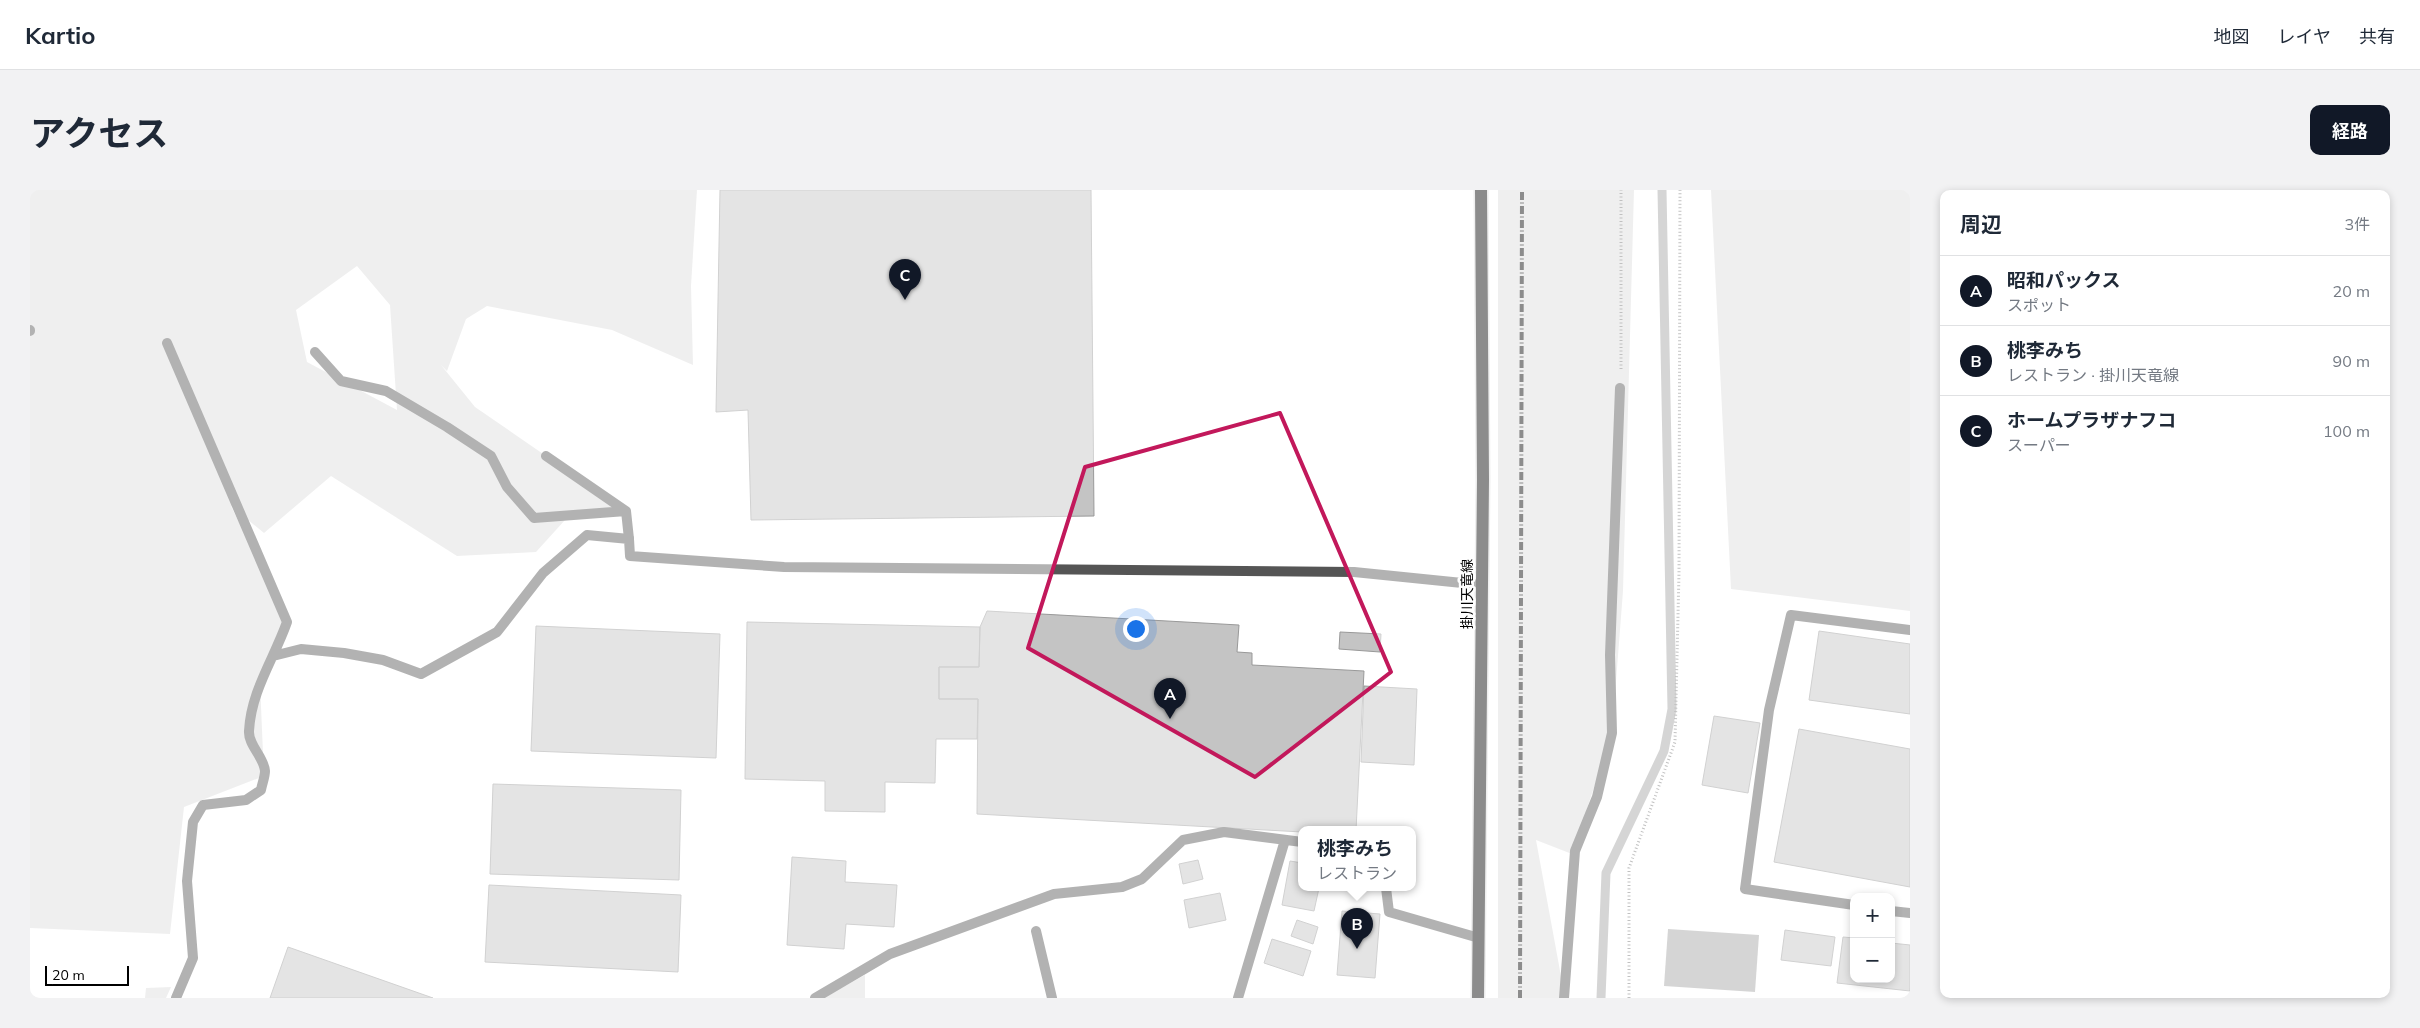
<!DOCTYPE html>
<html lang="ja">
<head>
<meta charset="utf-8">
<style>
  :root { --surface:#fff; --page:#f2f2f3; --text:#1f2937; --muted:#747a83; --line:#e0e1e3; --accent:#111827 }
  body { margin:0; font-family:Mulish,"Noto Sans JP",sans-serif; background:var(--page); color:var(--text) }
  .controls { position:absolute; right:15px; bottom:15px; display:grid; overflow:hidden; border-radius:10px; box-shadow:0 2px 8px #0003 }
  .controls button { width:45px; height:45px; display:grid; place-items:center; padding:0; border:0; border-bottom:1px solid var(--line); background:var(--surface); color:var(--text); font:25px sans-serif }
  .scale { position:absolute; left:15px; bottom:12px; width:84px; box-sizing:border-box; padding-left:5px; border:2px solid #000; border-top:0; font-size:14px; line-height:18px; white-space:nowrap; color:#000; -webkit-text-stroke:4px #fff; paint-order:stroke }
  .you { position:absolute; left:1105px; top:438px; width:18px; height:18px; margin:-12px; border:4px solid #fff; border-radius:50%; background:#1a73e8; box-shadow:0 0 0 8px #1a73e833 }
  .badge { display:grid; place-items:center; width:32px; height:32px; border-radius:50%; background:var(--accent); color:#fff; font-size:16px; font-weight:700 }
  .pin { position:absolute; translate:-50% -41px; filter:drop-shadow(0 1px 2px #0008) }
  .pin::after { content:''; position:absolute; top:26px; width:18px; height:15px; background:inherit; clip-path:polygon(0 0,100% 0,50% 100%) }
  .popup { position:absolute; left:1268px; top:636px; width:118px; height:65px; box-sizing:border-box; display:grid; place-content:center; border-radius:10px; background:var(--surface); filter:drop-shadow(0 1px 4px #0005); font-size:16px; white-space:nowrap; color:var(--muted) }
  .popup b { font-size:19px; color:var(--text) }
  .popup::after { content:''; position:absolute; left:50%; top:100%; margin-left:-10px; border:10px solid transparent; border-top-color:var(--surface) }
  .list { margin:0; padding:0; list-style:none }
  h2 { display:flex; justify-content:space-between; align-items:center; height:65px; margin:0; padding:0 20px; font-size:21px }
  h2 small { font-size:16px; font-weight:400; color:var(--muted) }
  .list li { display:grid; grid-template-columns:32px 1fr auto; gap:15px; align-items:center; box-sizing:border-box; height:70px; padding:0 20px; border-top:1px solid var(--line) }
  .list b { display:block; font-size:19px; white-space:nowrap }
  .list p { margin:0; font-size:16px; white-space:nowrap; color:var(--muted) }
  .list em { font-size:16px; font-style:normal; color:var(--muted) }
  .map { position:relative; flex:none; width:1880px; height:808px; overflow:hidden; border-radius:10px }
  header { display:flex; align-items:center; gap:30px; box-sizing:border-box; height:70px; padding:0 25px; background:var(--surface); border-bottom:1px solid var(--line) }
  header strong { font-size:24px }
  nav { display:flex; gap:28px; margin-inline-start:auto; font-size:18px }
  .intro { display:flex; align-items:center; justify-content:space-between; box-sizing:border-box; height:120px; padding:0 30px }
  h1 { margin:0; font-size:35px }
  .button { padding:12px 22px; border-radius:10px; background:var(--accent); color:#fff; font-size:18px; font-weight:700 }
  main { display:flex; gap:30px; padding:0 30px }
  aside { flex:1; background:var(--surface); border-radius:10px; box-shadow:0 2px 8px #0003 }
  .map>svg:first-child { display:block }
  .green { fill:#dcdcdc; fill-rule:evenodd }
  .water { fill:#a3a3a3 }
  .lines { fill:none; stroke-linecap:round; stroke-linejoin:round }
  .stream { stroke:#a3a3a3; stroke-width:9 }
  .building { fill:#c4c4c4; stroke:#999 }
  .primary-casing { stroke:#dbdbdb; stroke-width:15 }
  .path { stroke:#777; stroke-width:3; stroke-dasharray:1 2.5; stroke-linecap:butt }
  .lane { stroke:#555; stroke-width:10 }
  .street { stroke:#555; stroke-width:10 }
  .primary { stroke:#000; stroke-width:12 }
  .rail { stroke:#000; stroke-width:4; stroke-dasharray:8 2.5 1 2.5; stroke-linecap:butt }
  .marked { fill:none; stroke:#c2185b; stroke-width:4; stroke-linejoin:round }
  .labels { text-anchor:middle; stroke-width:5; stroke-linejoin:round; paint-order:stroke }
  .street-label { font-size:14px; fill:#000; stroke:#fff }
</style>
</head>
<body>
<header>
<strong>Kartio</strong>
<nav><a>地図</a><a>レイヤ</a><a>共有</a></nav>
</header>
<div class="intro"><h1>アクセス</h1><a class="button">経路</a></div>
<main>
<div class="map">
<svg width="1880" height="808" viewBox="0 0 1880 808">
  <rect width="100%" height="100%" fill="#fff"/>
  <path class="green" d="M0 0H667L661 96 663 175 582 140 457 116 436 129 417 181 411 175 445 217 596 321 535 330 506 362 427 366 301 286 234 343 201 316 257 432 230 493 234 586 154 617 140 744 0 738ZM327 76 360 115 367 220 277 172 266 120Z
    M1468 0H1604L1593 401 1582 543 1542 664 1506 650 1535 808H1468Z
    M1681 0H1880V421L1701 399Z
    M835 785V808H793Z
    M141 797 136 808H115L116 798Z"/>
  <path class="water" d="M1638 739 1729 745 1725 802 1634 796Z"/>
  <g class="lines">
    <path class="stream" d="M1571 808 1576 683 1634 561 1642 519 1632 0"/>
  </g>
  <path class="building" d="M690 0H1061L1064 326 721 330 718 220 686 222Z
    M957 421 1209 435 1207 462 1222 463V475L1334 481 1326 640H1272V642L947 624 948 509H909V477H949L950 437Z
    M717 432 950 437 949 477H909V509H948L947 549H906L905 593 855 592V622L795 621V591L715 589Z
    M506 436 690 444 686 568 501 561Z
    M1789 441 1880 454V524L1779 510Z
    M1310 442 1351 444 1350 462 1309 459Z
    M1334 496 1387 499 1384 575 1331 572Z
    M1684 526 1730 533 1718 603 1672 595Z
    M1769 539 1880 559V697L1744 672Z
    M463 594 651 600 649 690 460 684Z
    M762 667 816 671 815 692 867 695 864 737 816 734 814 759 757 755Z
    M1168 670 1173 689 1153 694 1149 674Z
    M1260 671 1272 673V698H1289L1284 721 1252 715Z
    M459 695 651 705 648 782 455 772Z
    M1190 703 1196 730 1159 738 1154 710Z
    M1312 721 1350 724 1345 788 1307 785Z
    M1267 730 1288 737 1283 754 1261 746Z
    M1755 740 1805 747 1801 776 1751 770Z
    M1813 747 1824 748V789H1861V753L1880 755V801L1807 793Z
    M1242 749 1281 761 1273 786 1234 773Z
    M258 757 403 808H240Z"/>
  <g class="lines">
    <g class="primary-casing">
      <path id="primary" d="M1448 808 1453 289 1451 0"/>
    </g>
    <path class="path" d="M1591 179V0
      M1599 808V678L1645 552 1649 383 1650 0"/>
    <path class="lane" d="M0 141V140
      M285 162 311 191 356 201 417 237 461 266 477 297 504 328 596 321
      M516 266 596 321 599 349
      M1824 715 1715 699 1739 520 1761 425 1880 440
      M1861 721 1880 723
      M1534 808 1545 661 1567 607 1582 543 1580 465 1590 198"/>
    <path class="street" d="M137 153 257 432C244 469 221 501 219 541 218 555 234 567 235 581 235 587 232 594 231 600L216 610 173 615 163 632 157 691 163 768 146 808
      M243 466 271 459 314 463 353 470 391 484 467 442 513 383 557 345 599 349 600 366 754 377 1324 382 1452 395
      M1356 698 1359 722 1449 748
      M1006 741 1022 808
      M785 808 860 764 1024 704 1092 697 1112 689 1153 650 1194 642 1272 652
      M1208 808 1255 650"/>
    <use href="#primary" class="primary"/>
    <path class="rail" d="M1490 808 1492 0"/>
  </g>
  <path d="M0 0H1880V808H0ZM1250 223 1361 482 1225 587 998 458 1055 277Z" fill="#fff" fill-opacity=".55" fill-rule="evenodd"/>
  <path class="marked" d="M1250 223 1361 482 1225 587 998 458 1055 277Z"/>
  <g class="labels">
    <g class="street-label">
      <text transform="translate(1437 404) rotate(-90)" y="5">掛川天竜線</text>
    </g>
  </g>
</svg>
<div class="controls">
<button>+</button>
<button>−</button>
</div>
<div class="scale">20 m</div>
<div class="you"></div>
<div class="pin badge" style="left:1140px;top:529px">A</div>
<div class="pin badge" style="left:1327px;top:759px">B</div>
<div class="popup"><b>桃李みち</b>レストラン</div>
<div class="pin badge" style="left:875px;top:110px">C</div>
</div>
<aside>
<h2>周辺<small>3件</small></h2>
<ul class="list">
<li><span class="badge">A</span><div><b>昭和パックス</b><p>スポット</p></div><em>20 m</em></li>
<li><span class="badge">B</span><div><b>桃李みち</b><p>レストラン · 掛川天竜線</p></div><em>90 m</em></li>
<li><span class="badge">C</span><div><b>ホームプラザナフコ</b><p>スーパー</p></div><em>100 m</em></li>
</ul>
</aside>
</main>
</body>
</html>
